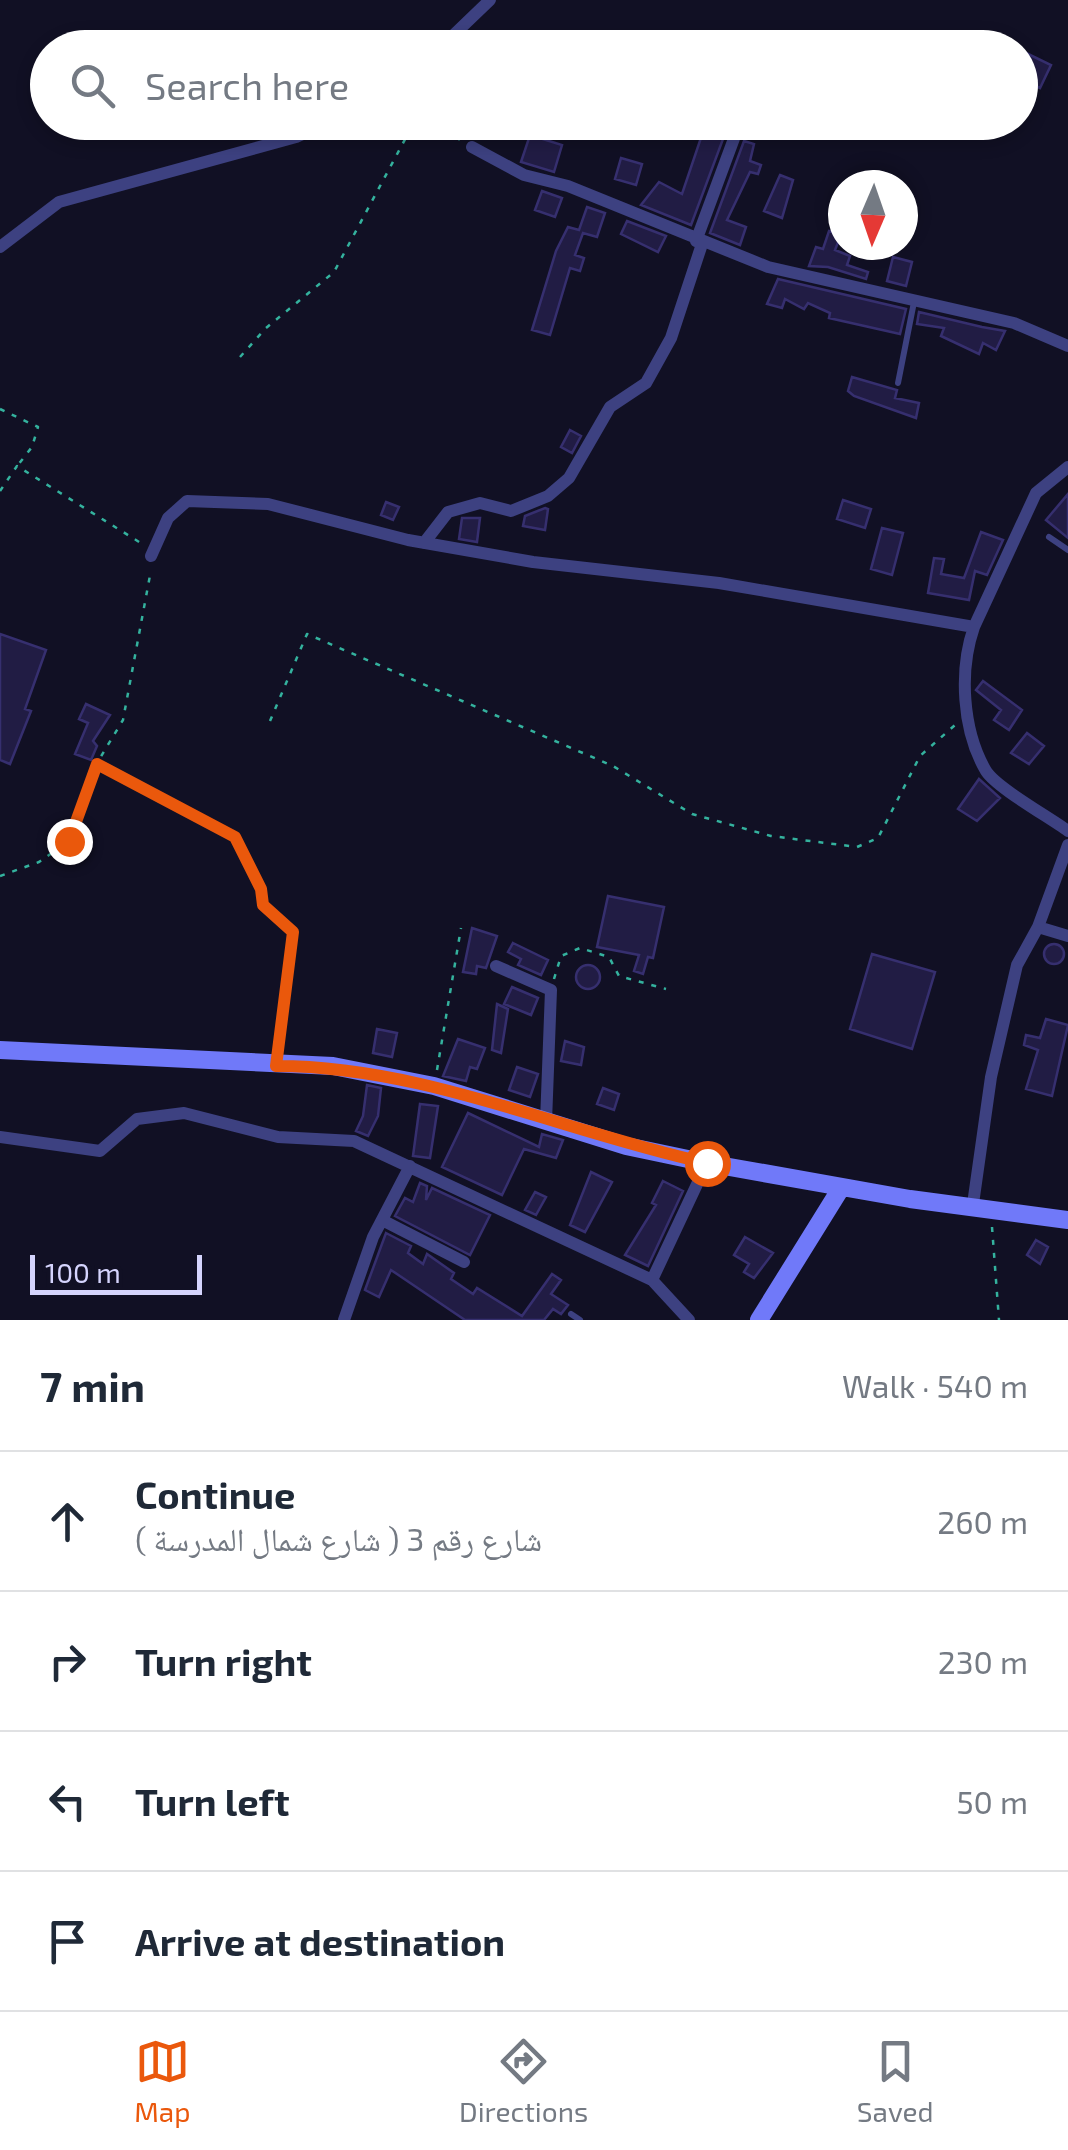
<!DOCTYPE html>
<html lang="en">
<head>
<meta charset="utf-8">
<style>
  :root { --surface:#fff; --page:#f6f6f7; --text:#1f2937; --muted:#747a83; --line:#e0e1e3; --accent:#ea580c }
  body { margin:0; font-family:"Exo 2","Noto Naskh Arabic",sans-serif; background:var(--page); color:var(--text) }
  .compass { position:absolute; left:828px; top:170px; width:90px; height:90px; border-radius:50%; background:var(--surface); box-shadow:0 5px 15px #0003; rotate:182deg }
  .scale { position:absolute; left:30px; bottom:25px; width:172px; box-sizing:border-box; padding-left:10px; border:5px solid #d5d4fd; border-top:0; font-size:28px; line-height:35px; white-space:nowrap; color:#d5d4fd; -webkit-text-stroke:8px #111024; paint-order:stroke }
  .stop { position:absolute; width:30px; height:30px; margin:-22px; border:8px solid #ea580c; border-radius:50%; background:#fff }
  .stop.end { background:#ea580c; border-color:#fff; box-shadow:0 2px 10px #0008 }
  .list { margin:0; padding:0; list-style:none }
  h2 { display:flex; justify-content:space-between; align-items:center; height:130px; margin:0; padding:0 40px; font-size:42px }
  h2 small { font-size:32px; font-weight:400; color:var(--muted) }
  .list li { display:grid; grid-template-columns:65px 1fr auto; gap:30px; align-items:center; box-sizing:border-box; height:140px; padding:0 40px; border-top:2px solid var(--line) }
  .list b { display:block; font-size:38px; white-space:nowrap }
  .list p { margin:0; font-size:32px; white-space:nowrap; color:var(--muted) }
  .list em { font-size:32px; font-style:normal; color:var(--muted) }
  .icon { flex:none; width:55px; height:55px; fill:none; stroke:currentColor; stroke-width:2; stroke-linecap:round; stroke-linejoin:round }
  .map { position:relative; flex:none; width:1068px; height:1320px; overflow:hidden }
  .search { position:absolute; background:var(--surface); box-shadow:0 5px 15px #0003; left:30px; right:30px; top:30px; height:110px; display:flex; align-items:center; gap:25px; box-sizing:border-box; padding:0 35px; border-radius:55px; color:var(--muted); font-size:38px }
  .sheet { height:690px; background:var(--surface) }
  nav { display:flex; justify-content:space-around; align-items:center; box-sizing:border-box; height:140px; border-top:2px solid var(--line); background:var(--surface); font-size:28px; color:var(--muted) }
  nav a { display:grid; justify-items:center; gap:5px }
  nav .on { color:var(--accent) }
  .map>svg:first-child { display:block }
  .building { fill:#211c44; stroke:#362f6f; stroke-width:2.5 }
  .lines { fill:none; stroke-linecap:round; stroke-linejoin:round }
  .path { stroke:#34b29e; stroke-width:2.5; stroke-dasharray:5 8; stroke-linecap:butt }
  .lane { stroke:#3d4181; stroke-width:6 }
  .street { stroke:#3d4181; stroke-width:12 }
  .secondary { stroke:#7079f9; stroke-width:18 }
  .route { stroke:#ea580c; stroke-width:12 }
</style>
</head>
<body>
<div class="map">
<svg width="1068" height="1320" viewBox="0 0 1068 1320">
  <rect width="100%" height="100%" fill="#111024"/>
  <path class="building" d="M1024 52 1051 65 1040 88 1020 79Z
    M706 123 726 131 691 225 641 205 659 182 682 194Z
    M530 135 562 145 554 172 521 162Z
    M744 141 754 144 750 161 761 165 758 174 750 172 727 220 746 227 740 245 710 233Z
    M621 158 642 164 636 185 615 179Z
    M780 175 793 180 782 218 764 211Z
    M542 191 562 198 555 217 535 210Z
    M587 207 605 213 597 237 583 233 575 255 584 258 580 271 570 268 550 335 532 330 556 251 568 227 579 230Z
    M627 221 666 236 658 252 621 234Z
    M829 231 841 235 835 250 850 256 847 265 868 272 866 279 828 267 809 266 816 247 823 249Z
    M893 257 912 262 906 286 887 281Z
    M778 279 906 309 900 334 829 318 830 313 808 303 804 309 785 299 782 308 767 304Z
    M919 312 982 327 1005 331 996 350 983 343 979 354 941 336 944 328 917 324Z
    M852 377 897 390 895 398 919 403 916 418 854 396 848 391Z
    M570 430 581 436 572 453 561 447Z
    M1068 494V538L1046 520Z
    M843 500 871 509 865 528 837 519Z
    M386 502 399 507 393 520 381 515Z
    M545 508 548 509 545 530 523 526 525 516Z
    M462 518H480L477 542 459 539Z
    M882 528 903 533 892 575 871 569Z
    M981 532 1003 540 987 575 975 571 969 600 928 593 934 558 944 559 941 574 964 578Z
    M0 634 46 650 25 709 31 711 10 764 0 760Z
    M983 681 1022 710 1009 730 994 720 1001 710 976 690Z
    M86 704 110 715 93 741 97 746 91 760 75 754 88 723 79 719Z
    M1027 733 1044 746 1029 764 1011 753Z
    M979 779 1000 798 977 821 958 809Z
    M608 896 664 907 653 958 648 957 643 974 634 971 639 955 597 947Z
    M472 928 497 936 486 968 477 966 476 974 463 972Z
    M513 943 548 960 541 975 518 965 521 959 508 952Z
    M1044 954a10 10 0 1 1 20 0a10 10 0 1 1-20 0Z
    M872 954 935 972 912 1049 850 1029Z
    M576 977a12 12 0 1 1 24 0a12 12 0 1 1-24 0Z
    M512 987 538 998 531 1015 504 1004Z
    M497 1004 508 1009 501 1053 492 1050Z
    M1046 1019 1068 1025 1052 1096 1026 1089 1038 1050 1024 1045 1026 1035 1040 1038Z
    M377 1029 397 1033 392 1057 373 1053Z
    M458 1039 485 1048 477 1069 470 1067 466 1081 443 1076Z
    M565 1041 584 1047 581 1065 561 1061Z
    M517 1067 538 1074 530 1097 509 1090Z
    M367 1085 381 1088 378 1116 368 1136 356 1131 363 1116Z
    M603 1088 619 1094 614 1110 597 1104Z
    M420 1104 438 1106 430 1158 413 1156Z
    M468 1113 539 1147 542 1134 563 1140 556 1158 524 1149 502 1195 442 1167Z
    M591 1172 612 1182 585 1232 570 1225Z
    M663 1181 683 1191 648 1266 625 1255 656 1205 652 1203Z
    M420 1183 427 1186 426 1200 432 1188 490 1215 470 1255 395 1216 405 1198 413 1202Z
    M535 1192 546 1197 536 1215 525 1210Z
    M386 1233 411 1246 408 1253 423 1264 427 1254 454 1273 451 1279 473 1294 477 1288 522 1316 552 1274 561 1280 551 1294 568 1305 561 1314 553 1309 544 1320H465L391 1270 379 1297 365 1290Z
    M745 1237 773 1253 754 1278 744 1272 749 1264 734 1255Z
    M1036 1240 1048 1247 1040 1264 1027 1255Z"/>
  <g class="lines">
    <path class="path" d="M240 357 266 328 334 272 410 130 433 124 462 141
      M0 409 38 427 32 447 18 465
      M0 491 17 466 144 545
      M270 721 307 634 613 766 692 814 771 836 857 847 878 838 920 756 955 725
      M100 765 235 837 261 889 263 905 293 933 277 1050
      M0 876 39 862 69 841 97 763 123 720 151 570
      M554 979 561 956 580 948 609 957 619 976 666 989
      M437 1070 461 928
      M992 1227 999 1320"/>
    <path class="lane" d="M898 383 914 302
      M1049 537 1068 550
      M571 1314 580 1320"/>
    <path class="street" d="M440 48 490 0
      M472 147 524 175 568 186 768 267 1014 323 1068 346
      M696 241 739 125
      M0 247 59 202 296 137 329 122
      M424 543 448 512 480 503 511 511 548 496 569 478 610 407 646 383 671 338 702 244
      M151 556 168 518 187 501 268 504 408 540 533 562 719 583 974 627 1036 493 1068 467
      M974 627C959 670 962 730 986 771 997 788 1049 817 1068 831
      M1038 927 1068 936
      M496 966 551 990 546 1122
      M0 1137 100 1151 137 1119 184 1113 278 1137 354 1141 652 1280 689 1320
      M973 1204 991 1077 1017 965 1038 927 1068 845
      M382 1220 464 1262
      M652 1280 707 1163
      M344 1320 373 1237 410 1166"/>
    <path class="secondary" d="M0 1050 333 1066 434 1086 626 1146 707 1163 910 1199 1068 1220
      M759 1320 841 1188"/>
  </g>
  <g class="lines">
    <path class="route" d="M69 841 97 764 235 837 261 889 263 905 293 932 276 1066C424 1066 564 1132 707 1163"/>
  </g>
</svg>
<svg class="compass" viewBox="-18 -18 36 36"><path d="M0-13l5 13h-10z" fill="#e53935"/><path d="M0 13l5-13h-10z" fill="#747a83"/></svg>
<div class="scale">100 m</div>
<div class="stop" style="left:707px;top:1163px"></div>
<div class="stop end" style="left:69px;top:841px"></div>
<div class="search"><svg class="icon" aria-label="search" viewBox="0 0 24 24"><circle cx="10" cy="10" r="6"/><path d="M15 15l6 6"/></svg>Search here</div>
</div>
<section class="sheet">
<h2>7 min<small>Walk · 540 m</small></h2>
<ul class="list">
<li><svg class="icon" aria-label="ahead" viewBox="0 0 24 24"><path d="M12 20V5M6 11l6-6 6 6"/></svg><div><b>Continue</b><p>شارع رقم 3 ( شارع شمال المدرسة )</p></div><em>260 m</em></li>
<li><svg class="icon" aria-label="right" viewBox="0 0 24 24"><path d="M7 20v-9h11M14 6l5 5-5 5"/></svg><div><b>Turn right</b></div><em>230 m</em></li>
<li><svg class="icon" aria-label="left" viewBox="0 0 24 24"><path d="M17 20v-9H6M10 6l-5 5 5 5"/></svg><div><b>Turn left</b></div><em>50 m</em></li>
<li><svg class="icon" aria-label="arrive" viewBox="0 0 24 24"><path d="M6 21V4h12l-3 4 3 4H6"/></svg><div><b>Arrive at destination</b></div></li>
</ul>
</section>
<nav>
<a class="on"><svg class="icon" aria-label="map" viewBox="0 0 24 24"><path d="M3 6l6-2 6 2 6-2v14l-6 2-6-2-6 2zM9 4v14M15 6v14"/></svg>Map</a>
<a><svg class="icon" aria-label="directions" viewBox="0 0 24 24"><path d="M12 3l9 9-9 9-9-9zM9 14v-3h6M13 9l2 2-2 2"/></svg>Directions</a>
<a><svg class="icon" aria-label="saved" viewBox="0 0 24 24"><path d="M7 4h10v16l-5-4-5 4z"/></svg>Saved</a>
</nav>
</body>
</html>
